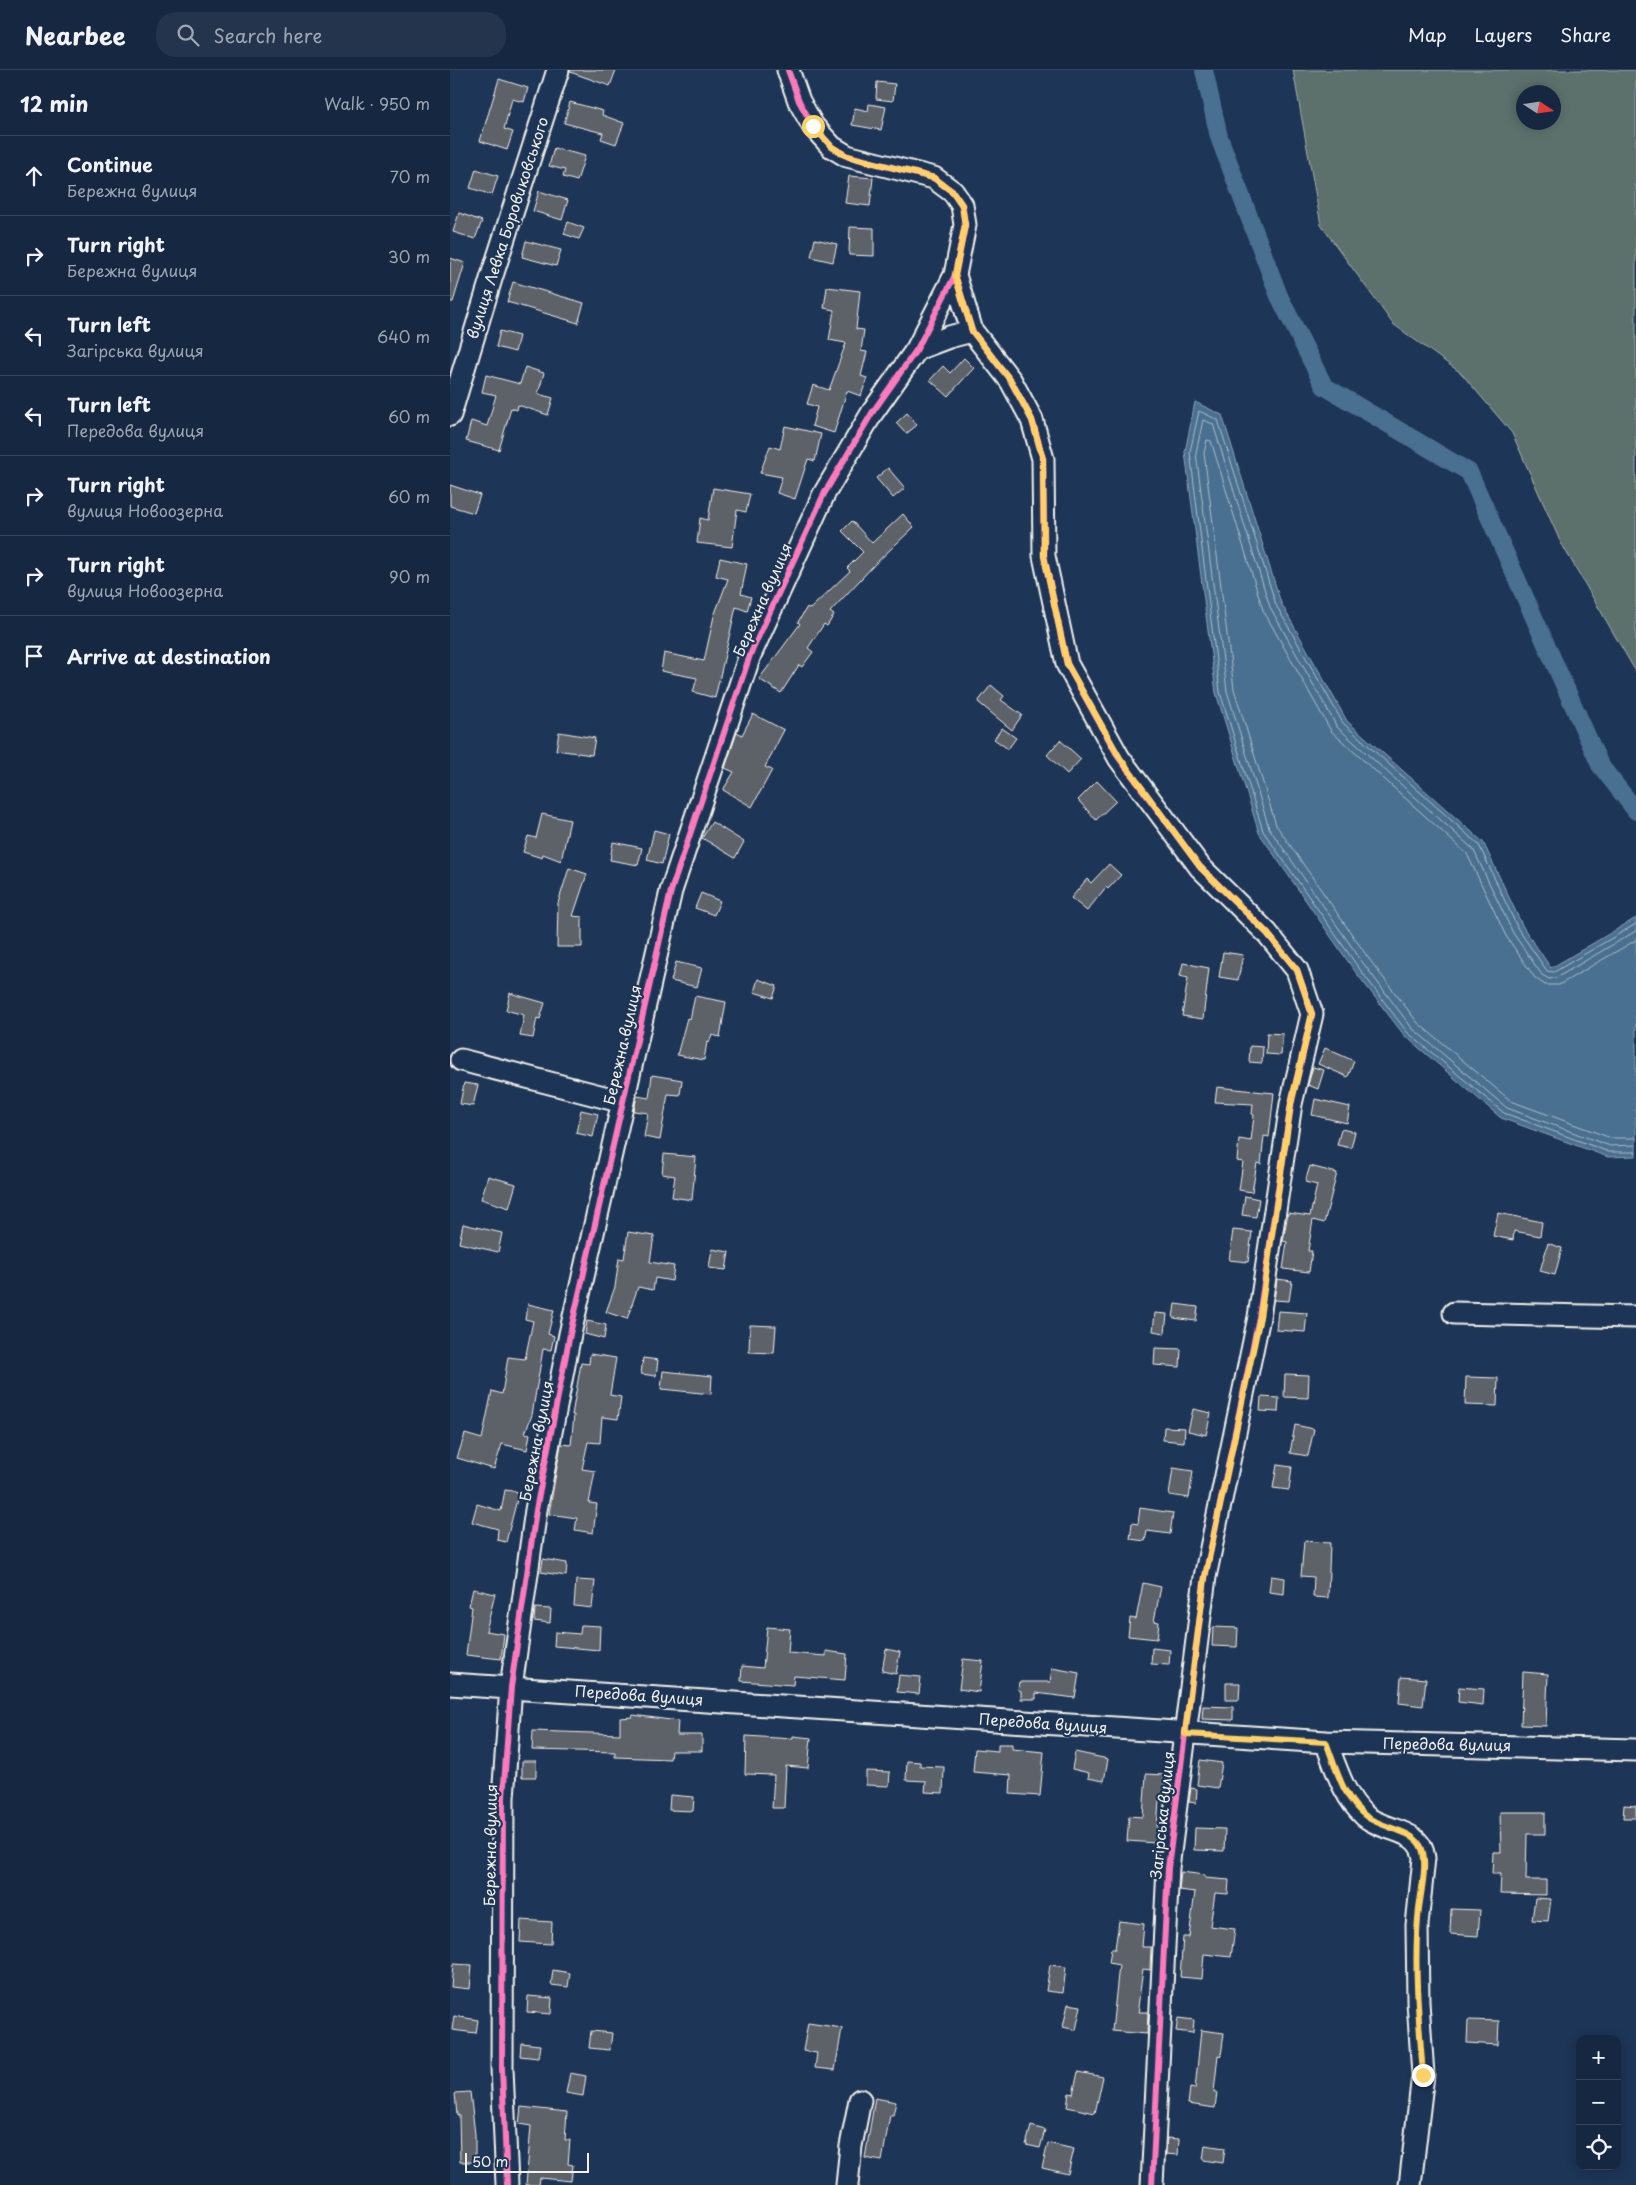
<!DOCTYPE html>
<html lang="en">
<head>
<meta charset="utf-8">
<style>
  :root { --surface:#162841; --page:#23344c; --text:#f1f3f6; --muted:#9ea6b1; --line:#35445a }
  body { margin:0; font-family:"Playpen Sans",sans-serif; background:var(--page); color:var(--text) }
  .controls { position:absolute; right:15px; bottom:15px; display:grid; overflow:hidden; border-radius:10px; box-shadow:0 2px 12px #0003 }
  .controls button { width:45px; height:45px; display:grid; place-items:center; padding:0; border:0; border-bottom:1px solid var(--line); background:var(--surface); color:var(--text); font:25px sans-serif }
  .compass { position:absolute; left:1066px; top:15px; width:45px; height:45px; border-radius:50%; background:var(--surface); box-shadow:0 2px 12px #0003; rotate:102deg }
  .scale { position:absolute; left:15px; bottom:12px; width:124px; box-sizing:border-box; padding-left:5px; border:2px solid #f4f1e8; border-top:0; font-size:14px; line-height:18px; white-space:nowrap; color:#f4f1e8; -webkit-text-stroke:4px #1d3557; paint-order:stroke }
  .stop { position:absolute; width:15px; height:15px; margin:-11px; border:4px solid #ffd166; border-radius:50%; background:#fff }
  .stop.end { background:#ffd166; border-color:#fff; box-shadow:0 1px 5px #0008 }
  .list { margin:0; padding:0; list-style:none }
  h2 { display:flex; justify-content:space-between; align-items:center; height:65px; margin:0; padding:0 20px; font-size:21px }
  h2 small { font-size:16px; font-weight:400; color:var(--muted) }
  .list li { display:grid; grid-template-columns:32px 1fr auto; gap:15px; align-items:center; box-sizing:border-box; height:80px; padding:0 20px; border-top:1px solid var(--line) }
  .list b { display:block; font-size:19px; white-space:nowrap }
  .list p { margin:0; font-size:16px; white-space:nowrap; color:var(--muted) }
  .list em { font-size:16px; font-style:normal; color:var(--muted) }
  .icon { flex:none; width:28px; height:28px; fill:none; stroke:currentColor; stroke-width:2; stroke-linecap:round; stroke-linejoin:round }
  .map { position:relative; flex:none; width:1186px; height:2115px; overflow:hidden }
  header { display:flex; align-items:center; gap:30px; box-sizing:border-box; height:70px; padding:0 25px; background:var(--surface); border-bottom:1px solid var(--line) }
  header strong { font-size:24px }
  nav { display:flex; gap:28px; margin-inline-start:auto; font-size:18px }
  .search { width:350px; height:45px; background:var(--page); display:flex; align-items:center; gap:12px; box-sizing:border-box; padding:0 18px; border-radius:20px; color:var(--muted); font-size:19px }
  main { display:flex }
  aside { flex:1; background:var(--surface) }
  .map>svg:first-child { display:block }
  .green { fill:#5c706c; stroke:#a8b0aa; fill-rule:evenodd }
  .water { fill:#496f91; stroke:#8da3b4 }
  .lines { fill:none; stroke-linecap:round; stroke-linejoin:round }
  .shore { stroke:#b0bdc5; stroke-width:1 }
  .canal { stroke:#496f91; stroke-width:18 }
  .building { fill:#5d6268; stroke:#f4f1e8 }
  .minor-casing { stroke:#f4f1e8; stroke-width:25 }
  .minor { stroke:#1d3557; stroke-width:21 }
  .cycleway-casing { stroke:#1d3557; stroke-width:9 }
  .cycleway { stroke:#fd7abc; stroke-width:6 }
  .route { stroke:#ffd166; stroke-width:6 }
  .labels { text-anchor:middle; stroke-width:4.5; stroke-linejoin:round; paint-order:stroke }
  .street-label { font-size:15px; fill:#f4f1e8; stroke:#1d3557 }
</style>
</head>
<body>
<header>
<strong>Nearbee</strong>
<div class="search"><svg class="icon" aria-label="search" viewBox="0 0 24 24"><circle cx="10" cy="10" r="6"/><path d="M15 15l6 6"/></svg>Search here</div>
<nav><a>Map</a><a>Layers</a><a>Share</a></nav>
</header>
<main>
<aside>
<h2>12 min<small>Walk · 950 m</small></h2>
<ul class="list">
<li><svg class="icon" aria-label="ahead" viewBox="0 0 24 24"><path d="M12 20V5M6 11l6-6 6 6"/></svg><div><b>Continue</b><p>Бережна вулиця</p></div><em>70 m</em></li>
<li><svg class="icon" aria-label="right" viewBox="0 0 24 24"><path d="M7 20v-9h11M14 6l5 5-5 5"/></svg><div><b>Turn right</b><p>Бережна вулиця</p></div><em>30 m</em></li>
<li><svg class="icon" aria-label="left" viewBox="0 0 24 24"><path d="M17 20v-9H6M10 6l-5 5 5 5"/></svg><div><b>Turn left</b><p>Загірська вулиця</p></div><em>640 m</em></li>
<li><svg class="icon" aria-label="left" viewBox="0 0 24 24"><path d="M17 20v-9H6M10 6l-5 5 5 5"/></svg><div><b>Turn left</b><p>Передова вулиця</p></div><em>60 m</em></li>
<li><svg class="icon" aria-label="right" viewBox="0 0 24 24"><path d="M7 20v-9h11M14 6l5 5-5 5"/></svg><div><b>Turn right</b><p>вулиця Новоозерна</p></div><em>60 m</em></li>
<li><svg class="icon" aria-label="right" viewBox="0 0 24 24"><path d="M7 20v-9h11M14 6l5 5-5 5"/></svg><div><b>Turn right</b><p>вулиця Новоозерна</p></div><em>90 m</em></li>
<li><svg class="icon" aria-label="arrive" viewBox="0 0 24 24"><path d="M6 21V4h12l-3 4 3 4H6"/></svg><div><b>Arrive at destination</b></div></li>
</ul>
</aside>
<div class="map">
<svg width="1186" height="2115" viewBox="0 0 1186 2115">
  <rect width="100%" height="100%" fill="#1d3557"/>
  <filter id="ink" filterUnits="userSpaceOnUse"><feTurbulence type="fractalNoise" baseFrequency=".02" numOctaves="2"/><feDisplacementMap in="SourceGraphic" scale="10" xChannelSelector="R" yChannelSelector="G"/><feConvolveMatrix kernelMatrix="1 2 1 2 8 2 1 2 1" color-interpolation-filters="sRGB"/></filter>
  <g filter="url(#ink)">
    <path class="green" d="M843 0H1186V602L1110 471 1062 363 1011 303 943 254 871 155ZM1074 22H1104V52H1074Z"/>
    <path class="water" d="M745 332 772 345 831 533 897 651 1033 772 1073 857 1101 898 1186 848V1086L1158 1087 1051 1048 954 965 904 900 809 763 766 623 735 382Z"/>
    <g class="lines">
      <path class="shore" d="M1186 854 1104 902 1097 901 1068 859 1029 775 893 653 826 535 768 350 749 341 740 382 770 622 813 761 908 897 957 962 1054 1043 1159 1082H1186
        M1186 861 1106 908 1099 909 1092 905 1063 863 1023 779 887 657 820 537 763 354 753 350 746 383 777 621 819 758 913 893 962 958 1057 1038 1160 1076 1186 1075
        M1186 870 1109 915H1095L1085 908 1056 866 1017 784 881 661 813 540 761 371 757 370 754 383 784 619 826 755 919 889 968 953 1061 1031 1161 1068H1186"/>
      <path class="canal" d="M754 0 769 67 829 226 874 316 1019 402 1150 695 1186 741"/>
    </g>
    <path class="building" d="M120 0H166L160 16 120 2Z
      M49 9 78 18 74 32 62 29 54 59 63 62 57 80 30 71Z
      M427 12 445 14 443 31 426 29Z
      M120 32 153 41 152 45 174 53 166 74 151 69 153 63 114 53Z
      M419 34 436 37 431 60 402 55 405 38 418 41Z
      M104 78 135 86 127 111 113 107 115 100 99 96Z
      M26 99 48 106 42 125 20 118Z
      M399 106 423 108 420 136 395 133Z
      M89 121 118 130 112 150 83 141Z
      M9 143 32 151 25 169 3 162Z
      M118 152 134 158 129 169 114 164Z
      M400 157 424 158V186L399 185Z
      M365 169 387 174 383 192 361 187Z
      M76 171 111 180 106 196 72 187Z
      M0 188 15 193 3 232H0Z
      M63 212 134 233 128 253 57 232Z
      M377 217 410 221 406 259 414 260 411 281 417 282 411 306 417 308 411 326 397 321 384 363 362 356 367 337 357 334 363 315 379 320 396 273 379 270 384 240 374 238Z
      M50 261 69 266 65 282 46 277Z
      M514 288 524 298 498 326 480 310 493 296 500 303Z
      M75 297 94 303 88 324 103 328 98 345 68 335 67 340 61 338 49 380 16 371 21 351 37 356 46 325 32 322 36 305 70 314Z
      M457 343 467 355 456 364 446 353Z
      M335 356 371 364 365 391 358 389 345 429 327 423 332 407 310 403 320 376 330 379Z
      M438 398 455 418 443 428 426 408Z
      M0 415 30 425 24 443 0 436Z
      M263 418 300 424 296 442 287 440 282 477 247 473 250 448 258 450Z
      M453 444 464 457 425 494 380 542 384 545 377 556 374 554 358 578 363 582 352 597 349 595 331 623 309 609 350 554 348 552 357 537 360 539 400 501 397 498 413 482 392 461 402 451 422 473Z
      M270 488 297 494 291 524 301 527 297 541 286 537 265 628 243 622 247 608 211 601 214 583 254 591 264 546 278 509 266 506Z
      M541 615 554 626 551 630 572 645 562 660 528 632Z
      M303 644 334 660 315 697 322 700 302 737 273 720 284 702 275 698 287 662 292 665Z
      M552 658 566 668 558 679 544 669Z
      M109 662 145 668 142 685 106 680Z
      M610 670 631 689 617 704 597 685Z
      M647 711 666 731 646 750 628 730Z
      M92 744 120 750 111 791 93 784 92 788 73 782 78 766 86 768Z
      M262 752 294 772 285 788 252 768Z
      M204 760 219 764 212 794 197 790Z
      M163 772 192 778 188 795 160 790Z
      M659 794 671 805 658 819 656 817 637 841 621 828 637 809 641 813Z
      M119 798 137 804 123 846 132 847V877H107L108 833Z
      M251 823 270 831 264 845 245 838Z
      M773 882 793 885 788 910 769 907Z
      M226 892 252 898 247 917 221 911Z
      M733 893 759 898 753 949 732 946 738 908 730 906Z
      M308 909 327 916 323 928 304 922Z
      M60 923 95 933 90 949 87 948 83 968 70 966 74 945 56 940Z
      M245 926 276 932 270 967 262 965 259 973 257 972 254 990 227 985 237 948 240 949Z
      M817 963 833 964 831 985 816 984Z
      M800 976 813 977 812 993 799 992Z
      M875 978 904 991 898 1007 868 994Z
      M863 997 874 1000 868 1019 858 1015Z
      M202 1005 232 1010 230 1025 218 1024 210 1070 194 1067 198 1043 184 1041 187 1026 199 1028Z
      M14 1013 28 1015 23 1036 10 1034Z
      M767 1017 824 1023 819 1067 814 1066 811 1094 807 1093 802 1122 789 1120 793 1092 787 1091 789 1069 801 1071 804 1045 802 1044 803 1034 765 1032Z
      M865 1029 900 1037 897 1053 862 1045Z
      M131 1040 148 1044 143 1067 126 1063Z
      M891 1059 905 1062 901 1078 887 1075Z
      M214 1084 246 1087 242 1130 222 1127 225 1106 212 1104Z
      M860 1096 887 1103 874 1153 863 1150 858 1181H862L859 1202 833 1199 837 1172 833 1171 838 1143 860 1146 867 1115 855 1112Z
      M38 1106 66 1114 59 1138 31 1129Z
      M795 1126 809 1129 806 1147 792 1145Z
      M1048 1143 1092 1152 1090 1166 1064 1161 1063 1170 1043 1166Z
      M13 1154 52 1163 48 1182 9 1173Z
      M783 1160 802 1162 798 1192 779 1190Z
      M178 1162 204 1166 200 1192 224 1196 222 1211 205 1208 203 1220 188 1217 177 1249 156 1242 165 1217 169 1188 174 1189Z
      M1098 1173 1112 1178 1105 1205 1090 1201Z
      M262 1179 279 1182 276 1200 259 1198Z
      M827 1209 842 1211 839 1231 824 1230Z
      M78 1234 104 1240 98 1264 104 1266 101 1280 93 1279 82 1345 75 1363 80 1364 77 1380 52 1374 44 1399 7 1388 15 1364 32 1369 42 1321 52 1324 58 1287 75 1289 83 1251 75 1249Z
      M725 1234 748 1237 746 1251 723 1248Z
      M828 1241 857 1243 855 1262 826 1260Z
      M705 1243 717 1244 715 1263 703 1261Z
      M137 1251 156 1255 154 1269 135 1264Z
      M300 1255 326 1256 324 1283 299 1282Z
      M705 1278 731 1279 730 1297 704 1295Z
      M140 1284 166 1288 160 1325 171 1327 168 1349 152 1347 150 1373 138 1372 132 1399 145 1401 139 1433 147 1434 143 1463 125 1460 127 1448 99 1444 111 1374 121 1375 124 1345H122L131 1293 139 1294Z
      M193 1288 208 1290 206 1306 191 1304Z
      M213 1301 262 1306 261 1324 211 1319Z
      M835 1304 859 1305 858 1328 834 1327Z
      M1016 1307 1048 1308 1047 1336 1015 1335Z
      M811 1327 829 1328 828 1342 810 1341Z
      M743 1339 761 1343 756 1365 738 1361Z
      M845 1355 864 1359 858 1386 840 1383Z
      M714 1357 735 1358 734 1372 713 1370Z
      M827 1395 842 1397 839 1420 823 1418Z
      M723 1398 743 1401 739 1428 719 1425Z
      M55 1420 69 1422 56 1472 47 1470 48 1459 22 1452 27 1434 51 1441Z
      M690 1438 723 1443 720 1464 697 1461 695 1471 680 1469 682 1453 688 1454Z
      M854 1471 880 1473 878 1528 863 1527 864 1507 851 1506Z
      M93 1489 117 1493 116 1506 91 1502Z
      M821 1506 835 1508 834 1524 819 1522Z
      M126 1510 145 1511 142 1538 124 1536Z
      M693 1513 711 1517 704 1551 709 1552 707 1569 678 1566 680 1548 686 1549Z
      M23 1519 45 1524 36 1561 54 1564 51 1589 16 1585 22 1537 19 1536Z
      M85 1538 101 1539 100 1553 84 1551Z
      M131 1555 150 1556 149 1580 104 1576 105 1562 130 1564Z
      M317 1557 340 1559 338 1583 376 1586V1581L397 1584 395 1610 344 1606 343 1615 291 1611 292 1596 313 1598Z
      M763 1557 788 1558 787 1577 762 1576Z
      M702 1578 720 1580 719 1595 701 1594Z
      M436 1579 450 1582 446 1604 432 1601Z
      M513 1589 533 1591 529 1622 509 1619Z
      M602 1598 629 1603 625 1628 586 1623V1629H571V1621L568 1620 569 1612H600Z
      M1073 1602 1098 1604 1096 1656 1071 1655Z
      M449 1605 471 1607 469 1624 447 1622Z
      M951 1607 976 1609 973 1636 949 1633Z
      M776 1613H790L789 1630H776Z
      M1009 1617 1034 1619 1033 1635 1008 1632Z
      M753 1636 783 1637V1650L752 1649Z
      M183 1645 228 1651 227 1665H252V1681H221L220 1689 165 1687V1682L82 1680 83 1661 170 1664V1648L182 1647Z
      M296 1666 343 1669V1666L361 1668 358 1698 336 1696 334 1738H322L324 1705 295 1704Z
      M548 1674H562V1679L594 1682 590 1726 560 1724 561 1705 523 1702 525 1679 548 1681Z
      M625 1682 658 1689 654 1711 638 1708 639 1703 622 1699Z
      M750 1690 772 1693 768 1718 747 1715Z
      M72 1691H86V1707H72Z
      M457 1691 470 1692V1696L494 1697 493 1723 475 1722 476 1711 456 1710Z
      M416 1701 440 1702 439 1716 416 1715Z
      M696 1704 714 1705V1715L716 1716 714 1730H709L706 1773 677 1771 679 1746 693 1747Z
      M741 1718 747 1719 746 1733 739 1732Z
      M220 1725 244 1727 243 1741 219 1740Z
      M1174 1735 1186 1736V1748H1173Z
      M1050 1742H1095V1764H1077L1076 1810H1096V1825L1050 1824 1051 1804H1042L1043 1782H1051Z
      M745 1758 775 1759 774 1781 744 1780Z
      M731 1802 755 1805V1808L779 1810 778 1824 765 1823 760 1856 785 1859 781 1887 754 1884 752 1909 730 1907 733 1867H739L745 1822 729 1820Z
      M1085 1828 1101 1829 1098 1851 1082 1850Z
      M1001 1839 1030 1840 1028 1866 1000 1864Z
      M71 1850 102 1852 101 1874 70 1872Z
      M669 1851 694 1854 692 1877H701L700 1900 693 1899 688 1937 690 1938 689 1942H698L697 1964 662 1961 669 1895 659 1893 661 1879H665Z
      M3 1894 22 1895 20 1919 1 1917Z
      M600 1895 616 1897 613 1923 596 1921Z
      M103 1900 120 1903 118 1917 101 1915Z
      M78 1926 102 1928 101 1944 77 1942Z
      M618 1934 631 1936 626 1960 613 1957Z
      M4 1946 28 1950 26 1963 2 1960Z
      M728 1948 744 1950 743 1963 726 1961Z
      M1018 1950 1049 1951 1048 1975 1017 1973Z
      M358 1953 392 1958 385 2000 365 1998 367 1983 353 1981Z
      M751 1960 774 1963 771 1986 768 1985 764 2022H767L765 2038 738 2034 740 2018 745 2019Z
      M141 1961 162 1963 160 1980 139 1978Z
      M71 1973 90 1975 88 1988 70 1986Z
      M628 2002 653 2007 645 2043 617 2037 619 2023 623 2024Z
      M120 2003 136 2006 133 2026 116 2023Z
      M20 2022 25 2064V2092H10L9 2045 7 2046 5 2023Z
      M425 2028 446 2032 443 2045H440L432 2091 415 2088Z
      M71 2037 117 2042 115 2070H120L118 2094 123 2095 121 2111 90 2108 89 2115H76L81 2056 69 2054Z
      M581 2056 595 2060 590 2078 576 2075Z
      M717 2068 729 2069 728 2085 716 2084Z
      M598 2073 624 2079 618 2104 592 2098Z
      M755 2075 775 2078 773 2093 753 2090Z"/>
    <g class="lines">
      <g class="minor-casing">
        <path id="minor" d="M505 205 522 261 561 311 582 350 593 389 594 486 617 594 669 688 750 797 817 863 847 900 862 944 841 1034 809 1247 755 1507 718 1798 702 2115
          M467 279 499 267 522 261
          M0 345 41 209 108 0
          M11 990 173 1032
          M1004 1243 1186 1247
          M0 1614 876 1672 1186 1680
          M876 1672C886 1698 894 1727 915 1746 935 1763 970 1757 974 1788L967 1855 968 1932 973 2005 960 2115
          M57 2115 52 1998 53 1728 61 1617 86 1440 120 1264 221 821 300 585 374 424 422 343 467 279 505 205 515 155 512 135 503 122 484 108 397 86 382 77 363 56 349 31 338 0
          M397 2115 401 2076 410 2030"/>
      </g>
      <use href="#minor" class="minor"/>
      <g class="cycleway-casing">
        <path id="cycleway" d="M505 205 522 261 561 311 582 350 593 389 594 486 617 594 669 688 750 797 817 863 847 900 862 944 841 1034 809 1247 755 1507 718 1798 702 2115
          M57 2115 52 1998 53 1728 61 1617 86 1440 120 1264 221 821 300 585 374 424 422 343 467 279 505 205 515 155 512 135 503 122 484 108 397 86 382 77 363 56 349 31 338 0"/>
      </g>
      <use href="#cycleway" class="cycleway"/>
    </g>
  </g>
  <g class="lines" filter="url(#ink)">
    <path class="route" d="M363 56 382 77 397 86 484 108 503 122 512 135 515 155 505 205 522 261 561 311 582 350 593 389 594 486 617 594 670 688 750 797 817 863 847 900 862 944 841 1034 810 1247 755 1507 735 1664 876 1672C886 1698 894 1731 917 1747 933 1758 961 1760 970 1775 979 1788 971 1822 969 1838 963 1893 969 1950 973 2005"/>
  </g>
  <g class="labels">
    <g class="street-label">
      <text transform="translate(58 158) rotate(-72)" y="5">вулиця Левка Боровиковського</text>
      <text transform="translate(313 530) rotate(-66)" y="5">Бережна вулиця</text>
      <text transform="translate(173 975) rotate(-77)" y="5">Бережна вулиця</text>
      <text transform="translate(87 1371) rotate(-79)" y="5">Бережна вулиця</text>
      <text transform="translate(189 1626) rotate(4)" y="5">Передова вулиця</text>
      <text transform="translate(593 1654) rotate(4)" y="5">Передова вулиця</text>
      <text transform="translate(997 1675) rotate(1)" y="5">Передова вулиця</text>
      <text transform="translate(713 1745) rotate(-84)" y="5">Загірська вулиця</text>
      <text transform="translate(41 1775) rotate(-89)" y="5">Бережна вулиця</text>
    </g>
  </g>
</svg>
<div class="controls">
<button>+</button>
<button>−</button>
<button><svg class="icon" aria-label="locate" viewBox="0 0 24 24"><circle cx="12" cy="12" r="6"/><path d="M12 2v4M12 18v4M2 12h4M18 12h4"/></svg></button>
</div>
<svg class="compass" viewBox="-18 -18 36 36"><path d="M0-13l5 13h-10z" fill="#e53935"/><path d="M0 13l5-13h-10z" fill="#9ea6b1"/></svg>
<div class="scale">50 m</div>
<div class="stop" style="left:363px;top:56px"></div>
<div class="stop end" style="left:973px;top:2005px"></div>
</div>
</main>
</body>
</html>
